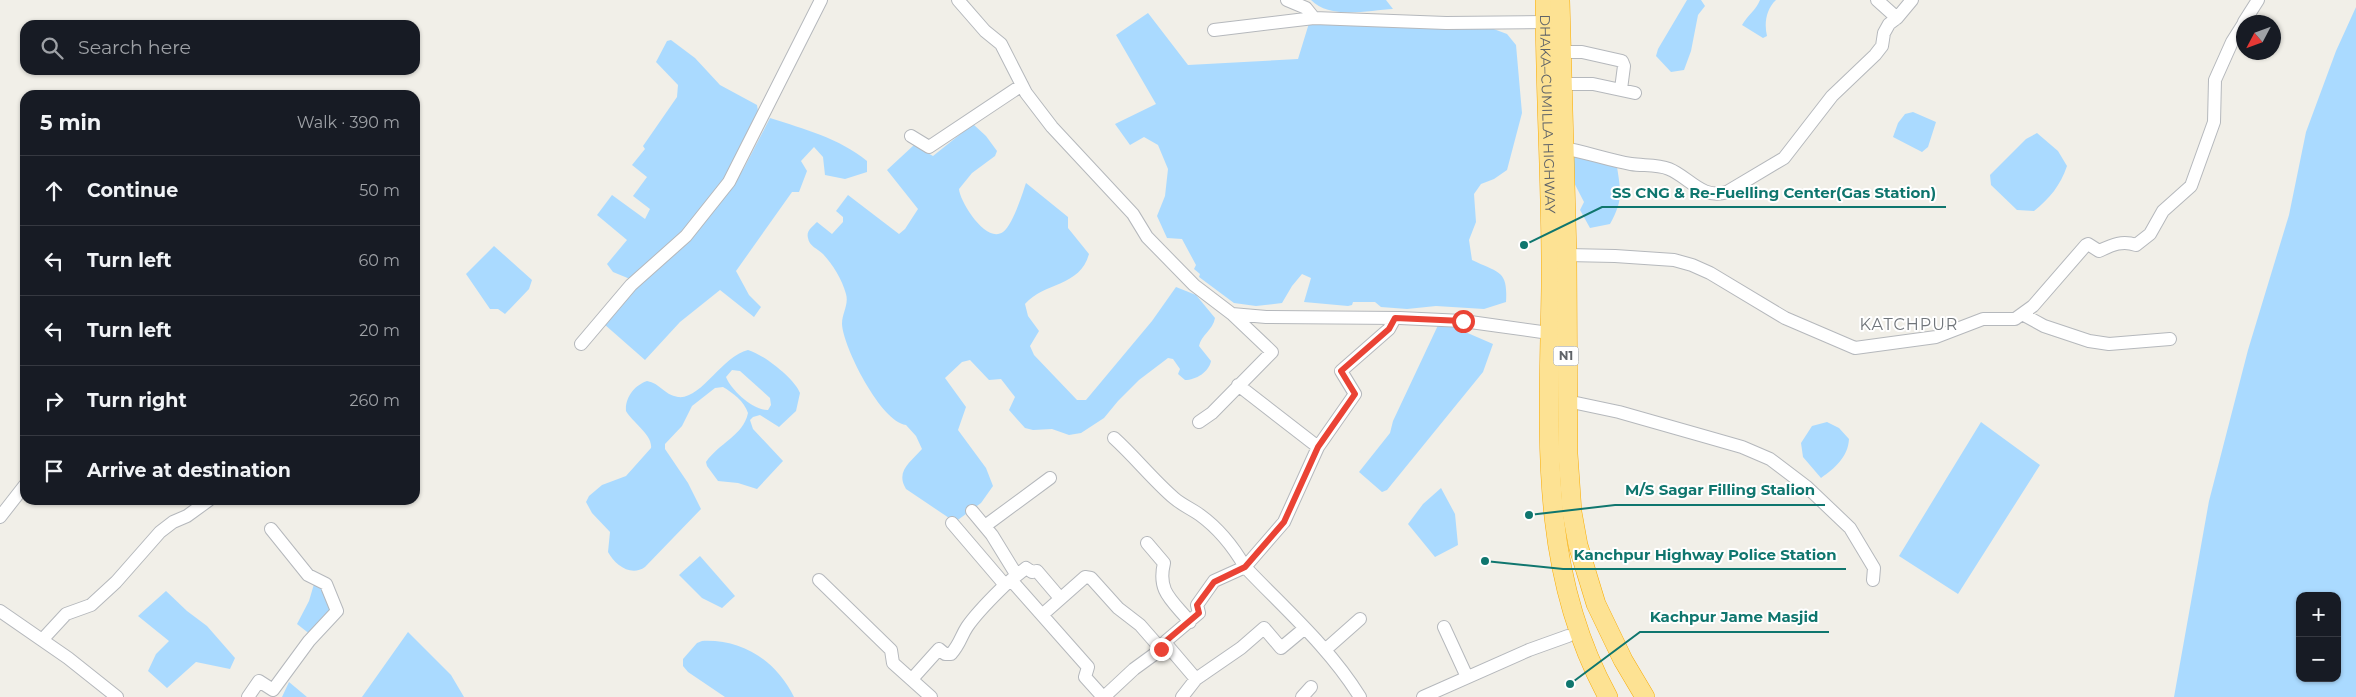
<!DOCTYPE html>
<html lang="en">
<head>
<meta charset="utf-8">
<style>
  :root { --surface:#171b24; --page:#20242c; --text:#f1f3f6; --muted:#9ea1a6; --line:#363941 }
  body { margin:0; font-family:Montserrat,sans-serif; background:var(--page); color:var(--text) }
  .controls { position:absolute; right:15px; bottom:15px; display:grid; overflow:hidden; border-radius:10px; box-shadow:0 1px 4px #0004 }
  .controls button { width:45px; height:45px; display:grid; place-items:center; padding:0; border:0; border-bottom:1px solid var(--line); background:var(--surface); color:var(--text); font:25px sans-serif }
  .compass { position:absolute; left:2236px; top:15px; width:45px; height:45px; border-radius:50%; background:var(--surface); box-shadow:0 1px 4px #0004; rotate:229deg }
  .stop { position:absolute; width:15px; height:15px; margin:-11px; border:4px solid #ea4335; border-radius:50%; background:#fff }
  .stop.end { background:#ea4335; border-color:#fff; box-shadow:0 1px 5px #0008 }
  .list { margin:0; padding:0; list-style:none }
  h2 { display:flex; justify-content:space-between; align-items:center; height:65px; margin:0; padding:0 20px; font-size:21px }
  h2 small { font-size:16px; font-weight:400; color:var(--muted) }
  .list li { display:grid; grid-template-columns:32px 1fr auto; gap:15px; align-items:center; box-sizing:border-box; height:70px; padding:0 20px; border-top:1px solid var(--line) }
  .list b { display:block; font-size:19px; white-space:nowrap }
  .list em { font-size:16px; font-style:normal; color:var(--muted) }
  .icon { flex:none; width:28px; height:28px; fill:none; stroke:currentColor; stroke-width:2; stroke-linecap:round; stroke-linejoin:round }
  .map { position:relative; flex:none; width:2356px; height:697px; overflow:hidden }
  .search { position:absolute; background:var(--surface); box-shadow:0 1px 4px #0004; left:20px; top:20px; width:400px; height:55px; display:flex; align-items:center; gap:12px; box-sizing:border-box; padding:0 18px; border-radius:15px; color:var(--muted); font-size:19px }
  .panel { position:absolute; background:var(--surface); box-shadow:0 1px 4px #0004; left:20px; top:90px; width:400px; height:415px; border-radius:15px }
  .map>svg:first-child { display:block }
  .water { fill:#aadaff; fill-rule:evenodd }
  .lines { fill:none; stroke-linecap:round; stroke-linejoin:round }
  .minor-casing { stroke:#b5b8bc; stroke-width:14 }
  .highway-casing { stroke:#f9ab00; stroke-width:20 }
  .minor { stroke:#fff; stroke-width:12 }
  .highway { stroke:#fde293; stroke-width:19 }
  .route { stroke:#ea4335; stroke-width:6 }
  .labels { text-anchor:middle; stroke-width:4; stroke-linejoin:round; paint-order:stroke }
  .shield { fill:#fff; stroke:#8f9295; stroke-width:1 }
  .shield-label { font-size:12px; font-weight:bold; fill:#5f6368 }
  .street-label { font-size:14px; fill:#5f6368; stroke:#fff }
  .quarter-label { font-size:16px; letter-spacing:1px; fill:#70757a; stroke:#fff }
  .leader { fill:none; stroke:#0f766e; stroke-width:2 }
  .callout-dot { fill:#0f766e; stroke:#fff; stroke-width:2 }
  .callout-label { font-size:15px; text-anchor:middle; font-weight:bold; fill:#0f766e; stroke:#fff; stroke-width:4; stroke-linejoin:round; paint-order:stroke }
</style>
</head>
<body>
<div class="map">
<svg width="2356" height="697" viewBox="0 0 2356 697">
  <rect width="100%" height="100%" fill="#f1efe8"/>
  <path class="water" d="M1311 0H1386L1393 9C1369 10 1330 20 1311 0Z
    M1687 0H1701L1705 6 1698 15 1691 51 1684 70 1671 72 1656 56 1658 49Z
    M1760 0H1776C1766 9 1764 24 1767 36L1763 38 1742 25C1748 15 1756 10 1760 0Z
    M2356 7V697H2174L2209 501 2248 350 2289 215 2306 132 2336 51ZM2300 596H2337V678H2300Z
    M1148 13 1188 65 1298 59 1310 20 1491 28 1507 34 1516 45 1522 113 1507 170 1494 179 1481 184 1474 194 1476 222 1469 240 1472 260C1499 273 1508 270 1506 302L1484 309 1436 306 1407 309 1381 307 1375 302H1353L1352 305 1348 306 1304 302 1311 278 1302 274 1292 286 1282 303 1256 306 1234 303 1199 277 1200 274 1194 269 1196 265 1182 239 1167 238 1157 216 1165 196 1168 169 1158 145 1144 137 1130 145 1115 124 1156 104 1116 35Z
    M671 40 695 58 720 85 757 105 758 111C752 126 747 143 739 157 711 207 672 242 630 279L613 272 607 264 627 240 597 215 612 195 645 219 650 209 633 196 647 177 632 165 645 149 643 146 677 97 678 85 656 62 667 41Z
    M1913 112 1936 122 1928 147 1922 152 1893 137 1898 123 1905 114Z
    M770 118C804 129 839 138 867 161V172L845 179 825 175 823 157 814 147 801 161 807 171 799 192H792L736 271 749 295 761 307 754 317 720 290 680 322 645 360 604 324 639 283 694 232 744 168Z
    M973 124 986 136 997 151 995 156 972 173 959 189C960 202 986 244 1003 232 1013 224 1022 195 1026 183L1068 217V228L1089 254C1080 287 1044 282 1025 304L1028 316 1039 331 1030 346 1034 355 1077 400H1086L1152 321 1176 287 1196 295 1215 318C1213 330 1201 335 1199 346L1211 361C1209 372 1196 380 1185 380L1178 374 1180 369 1173 359 1168 358 1139 380 1118 401 1104 418 1081 433 1069 435 1052 429 1033 430 1025 428 1009 410 1015 397 1001 379 989 380 970 360 962 362 945 378 966 407 958 430 986 468 993 486 981 503 955 522 906 489C895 471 911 462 922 449L916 436 906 425C881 422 843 347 842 324 842 313 849 305 846 294 842 279 833 265 823 254 818 249 809 246 808 238 806 231 812 227 817 222L832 234 843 222V217L836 211 848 195 899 234 905 229 918 209 887 170 914 145 933 156Z
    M2037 133 2058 151 2067 166C2060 186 2050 198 2034 211L2017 210 1991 185 1990 175 2026 139Z
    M1582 154 1617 167C1621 192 1623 201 1610 224L1590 228 1580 210 1584 202 1567 169 1570 159Z
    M494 246 532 280 529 289 505 314 498 309H490L466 274Z
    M1440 321 1493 344 1483 372 1387 490 1382 492 1359 472 1390 433 1393 421Z
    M748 350C763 354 795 379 800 393L796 411 779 427 760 415 753 417 750 420 753 429 783 461 757 489 738 483 718 481 707 466 706 462C719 443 743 436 748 413 744 401 733 393 723 387L715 388 692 406 682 426 665 444V449L688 483 701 509 645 567C631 577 615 565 608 552L610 532 592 513 586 502 589 496 602 485 626 476 651 448C653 435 632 422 626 411 625 397 635 385 647 381 660 383 664 395 678 397 701 400 722 356 748 350ZM732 370 740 371 770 398 771 405 768 410C754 411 731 390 726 377Z
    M1827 422 1839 428 1849 439C1848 457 1835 468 1821 478L1803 457 1801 443 1812 426Z
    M1981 422 2040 465 1958 594 1899 556Z
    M1441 488 1455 514 1458 545 1435 557 1408 524 1423 504Z
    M700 556 735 596 722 608 702 598 679 575Z
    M314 584 325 591 333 610 311 635 297 624 309 601Z
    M166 591 187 611 207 626 235 658 230 669 196 662 167 688 148 671 156 654 169 641 138 616Z
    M408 632 451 675 464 697H362Z
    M702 641C743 639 776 661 794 697H725L688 672 683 666V659L697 643Z
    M289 682 307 697H282Z"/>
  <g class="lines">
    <g class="minor-casing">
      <path id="minor" d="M958 0 985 31 1001 44 1026 93 1052 127 1133 214 1147 237 1194 285 1232 314 1266 317 1400 318 1463 321 1549 333
        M1287 0 1306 8 1314 18 1446 23 1545 22
        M1877 0 1897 18
        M2244 22 2258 0
        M1214 30 1314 18
        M1561 52H1582L1622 61 1624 66 1621 89
        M1561 84H1593L1635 93
        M911 136 929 147 1022 85
        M1563 148C1586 152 1608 160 1631 164 1643 166 1657 164 1669 169 1689 177 1702 200 1727 192L1784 158 1832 96 1875 55 1882 46 1884 33 1889 24 1897 18 1912 0
        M1567 255 1615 256 1674 260 1692 265 1710 273 1785 318 1855 348 1936 337 1983 319H2015L2033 306 2086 245 2088 244 2099 251C2112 245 2122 240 2136 245L2150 234 2163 211 2191 186 2214 122 2215 80 2232 42 2244 23
        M2024 315 2044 326 2089 341 2109 344 2170 339
        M581 344 631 285 686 236 729 182 821 0
        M1238 385 1318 447
        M1567 401 1619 412 1707 437 1742 447 1770 459 1807 487 1850 528 1874 568 1873 580
        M1199 422 1212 413 1272 352 1232 314
        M1114 438C1135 457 1153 480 1174 498 1182 505 1192 509 1200 515 1218 528 1234 548 1245 567 1285 609 1329 647 1360 697
        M972 511 992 535 1016 574
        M0 517 25 485
        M952 523 1005 585 1011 580
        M985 526 1050 478
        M1147 543 1164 563C1157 592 1172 600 1190 622
        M819 580 891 650 893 663 931 697
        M1060 598 1037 571 1032 572 1026 568 1011 580 1088 667 1085 677 1103 697
        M0 611 68 658 117 697
        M1042 615 1085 577 1091 578 1118 608 1140 625 1161 649
        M1444 627 1467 677
        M42 640 66 614 91 605 116 582 160 532 173 522 187 516 209 500
        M1167 645 1196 679 1182 697
        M1325 650 1360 619
        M912 679 939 649 945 654H951C960 644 961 636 967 627 978 611 992 598 1005 585
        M1196 679 1241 648 1264 628 1281 648 1305 628
        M248 697 259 681 273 690 309 641 337 611 326 584 308 575 271 529
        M1104 697 1134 669 1167 645 1166 641 1199 613 1197 605 1214 581 1245 567 1284 522 1318 447 1355 394 1341 371 1389 329 1395 318
        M1302 697 1311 687
        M1423 697 1529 650 1568 636"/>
    </g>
    <g class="highway-casing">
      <g id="highway">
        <path id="s1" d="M1545 0C1545 96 1552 191 1551 287 1549 429 1537 568 1608 697"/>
        <path d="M1560 0 1567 255 1568 454 1572 512 1578 545 1596 604 1623 660 1645 697"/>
      </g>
    </g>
    <use href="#minor" class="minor"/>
    <use href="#highway" class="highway"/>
  </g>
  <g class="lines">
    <path class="route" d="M1161 649 1167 645 1166 641 1199 613 1197 605 1214 582 1245 567 1284 522 1318 447 1355 394 1341 371 1389 329 1395 318 1463 321"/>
  </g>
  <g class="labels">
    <rect class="shield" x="1553.5" y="346.5" width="25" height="19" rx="4"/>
    <g class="shield-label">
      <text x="1566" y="360">N1</text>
    </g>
    <g class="street-label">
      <text dy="5" stroke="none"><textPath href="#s1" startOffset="114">DHAKA–CUMILLA HIGHWAY</textPath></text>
    </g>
    <g class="quarter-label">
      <text x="1909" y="330">KATCHPUR</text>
    </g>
  </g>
  <path class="leader" d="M1524 245L1602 207H1946M1529 515L1615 505H1825M1485 561L1563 569H1846M1570 684L1640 632H1829"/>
  <g class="callout-dot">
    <circle cx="1524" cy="245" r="5"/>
    <circle cx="1529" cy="515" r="5"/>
    <circle cx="1485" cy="561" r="5"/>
    <circle cx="1570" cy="684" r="5"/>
  </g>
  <g class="callout-label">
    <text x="1774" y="198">SS CNG &amp; Re-Fuelling Center(Gas Station)</text>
    <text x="1720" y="495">M/S Sagar Filling Stalion</text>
    <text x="1705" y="560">Kanchpur Highway Police Station</text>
    <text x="1734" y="622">Kachpur Jame Masjid</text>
  </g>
</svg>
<div class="controls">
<button>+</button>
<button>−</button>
</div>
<svg class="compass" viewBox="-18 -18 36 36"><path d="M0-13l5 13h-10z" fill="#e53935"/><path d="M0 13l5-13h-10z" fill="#9ea1a6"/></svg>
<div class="stop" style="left:1463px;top:321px"></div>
<div class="stop end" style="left:1161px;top:649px"></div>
<div class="search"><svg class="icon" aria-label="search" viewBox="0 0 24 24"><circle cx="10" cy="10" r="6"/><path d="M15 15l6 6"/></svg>Search here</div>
<section class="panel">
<h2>5 min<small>Walk · 390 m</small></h2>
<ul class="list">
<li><svg class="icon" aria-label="ahead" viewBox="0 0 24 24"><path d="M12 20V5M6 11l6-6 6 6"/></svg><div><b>Continue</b></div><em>50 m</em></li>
<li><svg class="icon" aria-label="left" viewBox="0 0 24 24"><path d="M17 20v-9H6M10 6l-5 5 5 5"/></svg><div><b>Turn left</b></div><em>60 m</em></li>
<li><svg class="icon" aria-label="left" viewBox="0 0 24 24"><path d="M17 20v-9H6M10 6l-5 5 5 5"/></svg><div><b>Turn left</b></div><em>20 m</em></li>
<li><svg class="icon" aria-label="right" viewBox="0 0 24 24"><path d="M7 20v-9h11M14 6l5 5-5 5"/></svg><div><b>Turn right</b></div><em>260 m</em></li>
<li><svg class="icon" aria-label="arrive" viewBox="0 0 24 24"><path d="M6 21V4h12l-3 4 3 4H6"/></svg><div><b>Arrive at destination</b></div></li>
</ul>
</section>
</div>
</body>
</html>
